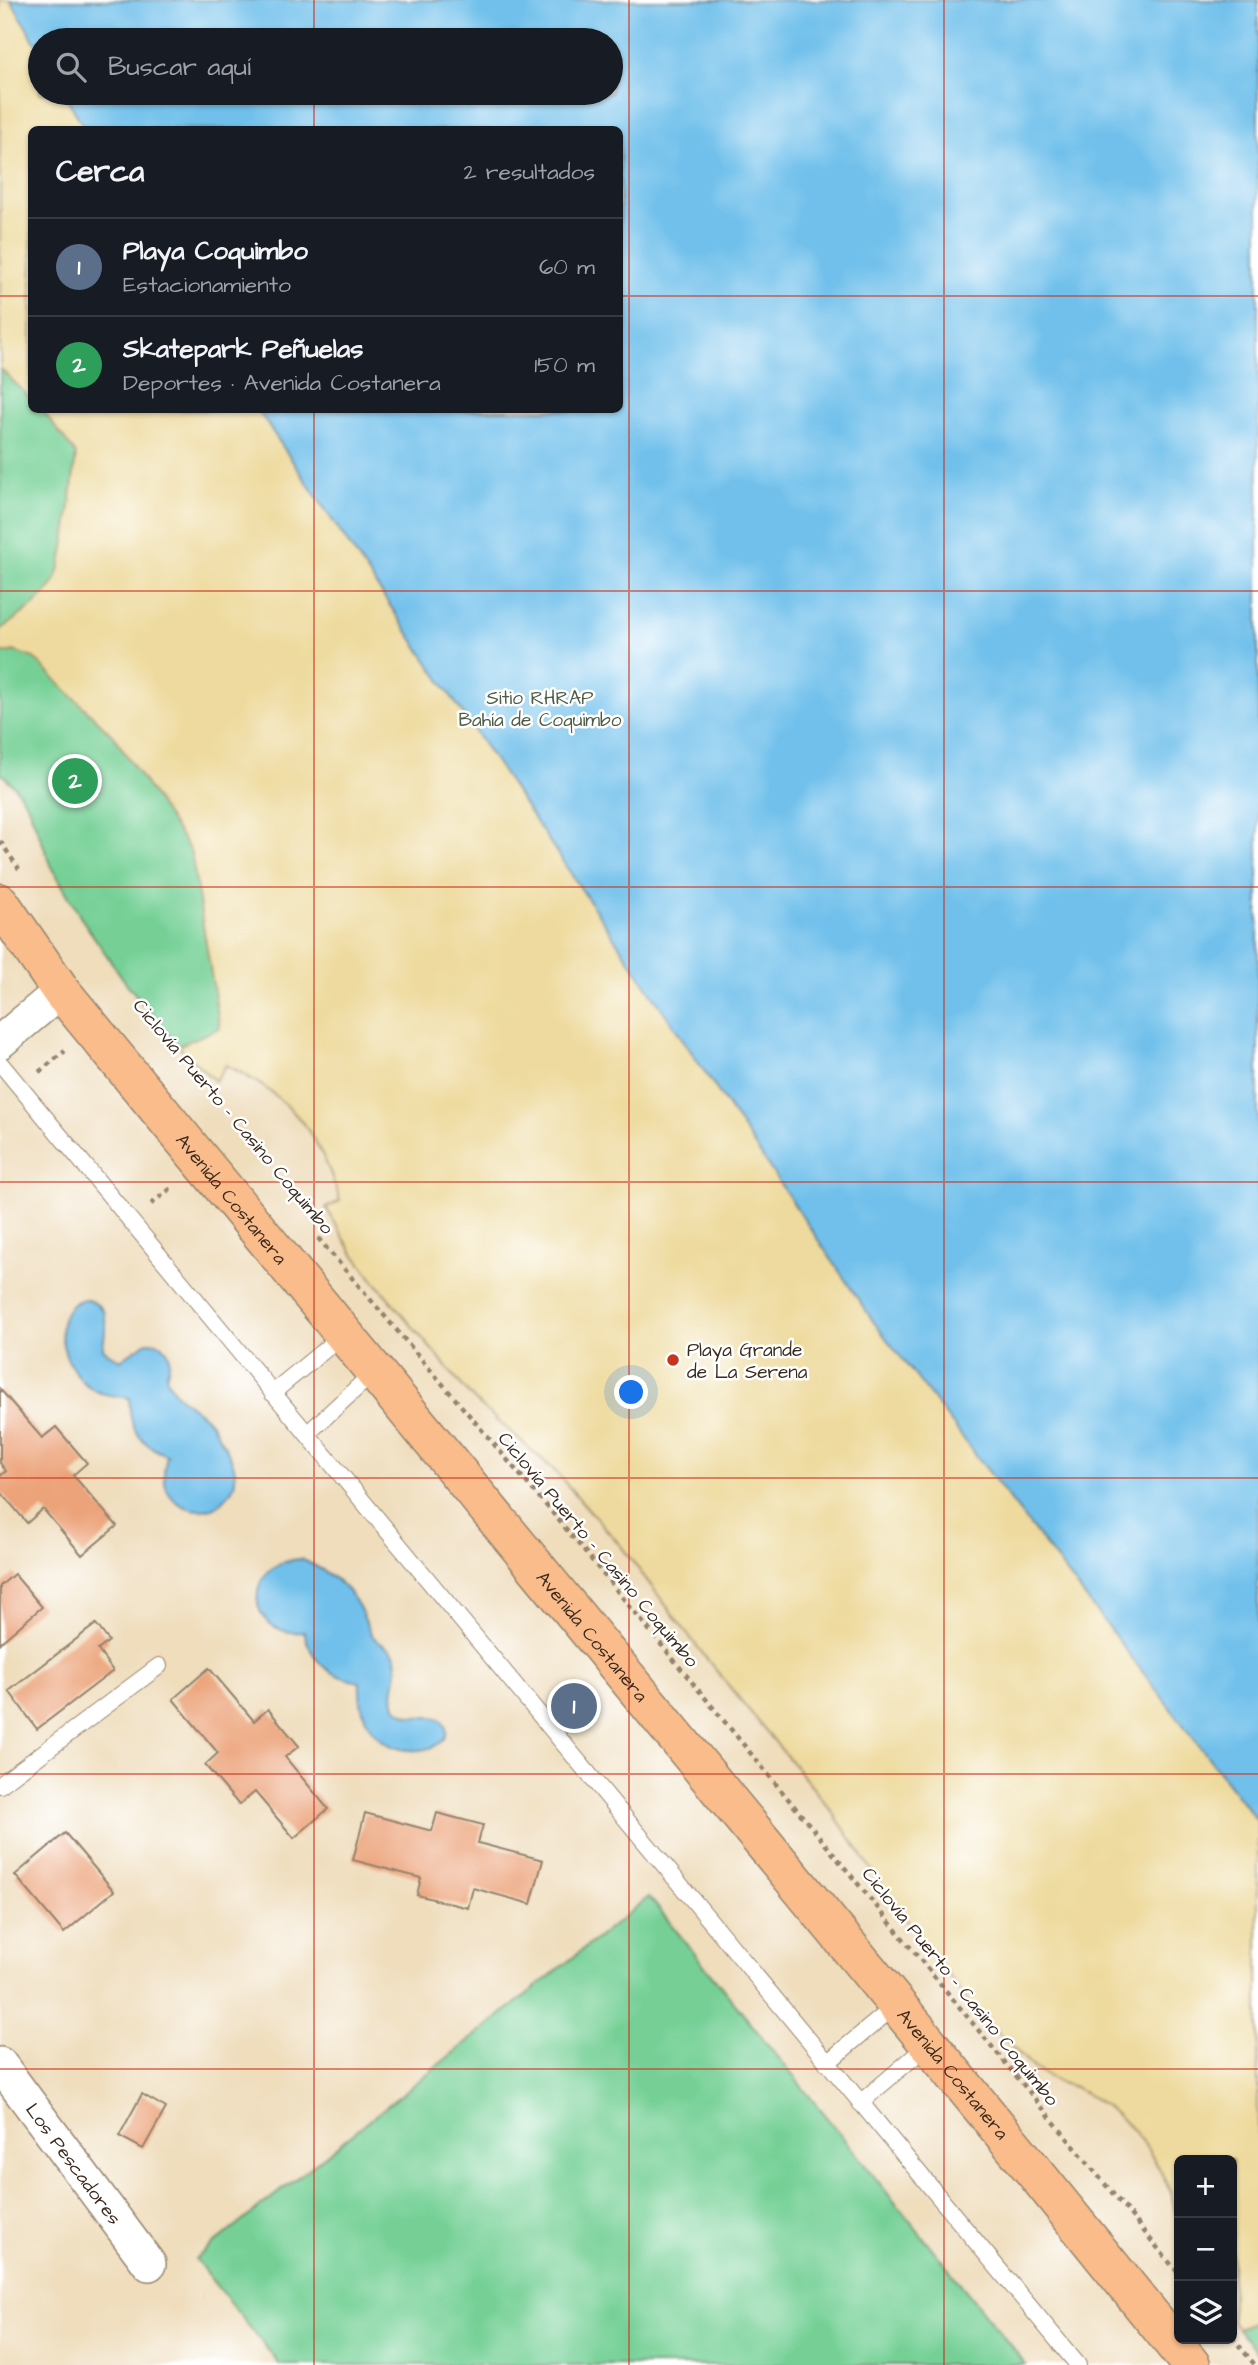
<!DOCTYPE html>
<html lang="es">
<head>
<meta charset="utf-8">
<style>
  :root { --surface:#171b24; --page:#20242c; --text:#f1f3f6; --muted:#9ea1a6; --line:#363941; --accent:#c8321e }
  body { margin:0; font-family:"Architects Daughter",sans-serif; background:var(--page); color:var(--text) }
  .controls { position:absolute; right:21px; bottom:21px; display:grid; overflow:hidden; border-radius:10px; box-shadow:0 2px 5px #0004 }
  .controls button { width:63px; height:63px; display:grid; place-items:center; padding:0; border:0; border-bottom:2px solid var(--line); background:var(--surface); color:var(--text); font:35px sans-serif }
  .you { position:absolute; left:632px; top:1393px; width:24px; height:24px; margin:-18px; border:5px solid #fff; border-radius:50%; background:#1a73e8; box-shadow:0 0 0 10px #1a73e833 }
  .badge { display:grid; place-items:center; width:46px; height:46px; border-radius:50%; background:var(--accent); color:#fff; font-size:23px; font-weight:700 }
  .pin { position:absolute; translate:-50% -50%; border:4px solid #fff; box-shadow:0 2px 7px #0006 }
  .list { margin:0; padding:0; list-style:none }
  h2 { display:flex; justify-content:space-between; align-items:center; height:91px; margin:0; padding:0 28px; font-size:30px }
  h2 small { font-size:23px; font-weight:400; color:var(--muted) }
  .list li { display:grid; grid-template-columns:46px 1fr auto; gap:21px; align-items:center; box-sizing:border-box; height:98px; padding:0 28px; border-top:2px solid var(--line) }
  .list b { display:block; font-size:26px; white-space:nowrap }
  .list p { margin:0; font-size:23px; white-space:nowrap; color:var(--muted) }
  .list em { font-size:23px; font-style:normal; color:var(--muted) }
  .icon { flex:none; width:38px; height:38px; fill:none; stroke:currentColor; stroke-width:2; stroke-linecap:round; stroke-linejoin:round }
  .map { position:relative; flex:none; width:1258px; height:2365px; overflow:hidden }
  .search { position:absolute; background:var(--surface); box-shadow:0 2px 5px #0004; left:28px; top:28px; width:595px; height:77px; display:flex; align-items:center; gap:18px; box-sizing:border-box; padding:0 24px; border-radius:38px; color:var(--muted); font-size:26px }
  .panel { position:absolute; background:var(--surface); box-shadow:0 2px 5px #0004; left:28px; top:126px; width:595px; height:287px; border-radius:10px }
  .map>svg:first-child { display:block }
  .green { fill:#76d096; stroke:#587d5a; stroke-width:2 }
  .sand { fill:#eeda9e; stroke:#94825e; stroke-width:2 }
  .water { fill:#70c0eb; stroke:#567584; stroke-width:2 }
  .building { fill:#eca379 }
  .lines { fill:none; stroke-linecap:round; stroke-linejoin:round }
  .service-casing { stroke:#95846d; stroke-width:18 }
  .minor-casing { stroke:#95846d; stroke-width:36 }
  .primary-casing { stroke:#95846d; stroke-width:41 }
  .path { stroke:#95846d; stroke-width:4.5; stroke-dasharray:5 5; stroke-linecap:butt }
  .service { stroke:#fff; stroke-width:16 }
  .minor { stroke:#fff; stroke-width:33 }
  .primary { stroke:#f9bc8a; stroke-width:38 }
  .grid { fill:none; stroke:#c8321e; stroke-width:2; stroke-opacity:0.55 }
  .poi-dot { fill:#c8321e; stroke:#fff; stroke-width:2.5 }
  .labels { text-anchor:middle; stroke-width:5; stroke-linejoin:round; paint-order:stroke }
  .park-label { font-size:19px; fill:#4d5c42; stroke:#fff }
  .street-label { font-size:19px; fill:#3b2a1e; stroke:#fff }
  .poi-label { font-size:19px; fill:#3b2a1e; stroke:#fff; text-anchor:start }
</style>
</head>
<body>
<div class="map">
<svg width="1258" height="2365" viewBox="0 0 1258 2365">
  <rect width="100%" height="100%" fill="#fff"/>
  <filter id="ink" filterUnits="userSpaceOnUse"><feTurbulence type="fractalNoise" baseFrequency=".0143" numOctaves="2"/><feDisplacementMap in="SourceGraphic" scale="14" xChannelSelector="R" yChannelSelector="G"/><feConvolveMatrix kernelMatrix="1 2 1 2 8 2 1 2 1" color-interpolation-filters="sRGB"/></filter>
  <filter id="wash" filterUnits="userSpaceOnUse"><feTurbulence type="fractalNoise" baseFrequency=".00686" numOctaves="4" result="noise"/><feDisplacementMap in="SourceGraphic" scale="28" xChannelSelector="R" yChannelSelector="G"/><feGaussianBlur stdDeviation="1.57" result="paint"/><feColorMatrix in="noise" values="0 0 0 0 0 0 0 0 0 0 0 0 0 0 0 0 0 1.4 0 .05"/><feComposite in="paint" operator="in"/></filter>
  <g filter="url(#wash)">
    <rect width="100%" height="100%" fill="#efddbc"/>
    <path class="green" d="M0 368 31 399 32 410H42L76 453C73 477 65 568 54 583 40 603 19 616 0 630Z
      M14 651 34 658 115 738 191 852 220 1028 178 1046 126 983 81 918 52 867 28 806 15 787 0 772V654Z
      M649 1897 1026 2365H280L195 2259Z
      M1258 2320V2352L1238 2330Z"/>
    <path class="sand" d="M0 0H11L40 51V93H64L85 129 32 130 31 399 0 368Z
      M42 410H258L873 1321 1258 1822V2320L1238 2329 1232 2321V2160H1179V2238L1177 2219 1171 2193 1159 2168 1145 2145 1127 2124 1103 2104 1075 2087 1060 2083 1034 2068 975 2011 892 1900 832 1811 709 1662 620 1545 553 1469 474 1400 375 1282 351 1250 326 1208 340 1201C320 1133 290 1096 226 1065L215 1081 178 1046 220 1028 191 852 115 738 34 658 14 651 0 654V630C19 616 40 603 54 583 65 568 73 478 76 454Z"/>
    <path class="water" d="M11 0H1258V1822L873 1321 258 410H620V130L85 129 64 93H611V40H40V51Z
      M84 1299C113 1306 105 1325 103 1349L120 1360 147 1342C172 1342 172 1358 166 1377 177 1402 190 1402 207 1419 212 1424 215 1431 219 1437 233 1458 245 1480 224 1500 207 1518 174 1510 166 1487 162 1476 165 1465 167 1455 140 1445 127 1427 130 1398 115 1395 100 1396 88 1386 63 1368 45 1310 84 1299Z
      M301 1559C325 1570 346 1583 359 1607 364 1616 367 1628 373 1636 379 1646 392 1646 396 1658 401 1674 389 1688 395 1706 413 1726 434 1710 443 1722 467 1755 356 1777 360 1682 329 1677 312 1662 304 1632 244 1638 241 1562 301 1559Z"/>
    <g id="blocks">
      <path class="building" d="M0 1389 42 1438 56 1427 87 1463 73 1475 117 1526 82 1555 43 1509 27 1523 0 1491V1476L6 1471 0 1463Z
        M14 1574 42 1607 0 1643V1586Z
        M96 1624 109 1641 98 1650 113 1671 37 1729 9 1691Z
        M209 1668 254 1721 268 1709 299 1746 285 1757 328 1809 294 1838 255 1792 239 1805 205 1765 218 1753 173 1699Z
        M365 1813 432 1831 437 1813 483 1825 478 1843 543 1860 531 1904 473 1888 468 1908 417 1895 421 1878 353 1860Z
        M65 1833 114 1891 64 1933 15 1875Z
        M142 2094 166 2108 143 2149 119 2136Z"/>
    </g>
  </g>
  <g filter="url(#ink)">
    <use href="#blocks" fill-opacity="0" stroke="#95846d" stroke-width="2"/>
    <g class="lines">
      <g class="service-casing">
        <path id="service" d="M0 1063 1078 2365
          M272 1393 344 1334
          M307 1434 374 1372
          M0 1785 159 1666
          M827 2063 896 2005
          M860 2103 929 2044"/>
      </g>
      <g class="minor-casing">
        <g id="minor">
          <path d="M0 1042 61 991"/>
          <path id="s1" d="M0 2064 149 2264"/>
        </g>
      </g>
      <g class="primary-casing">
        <g id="primary">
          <path id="s2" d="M0 903 61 991 1033 2170 1191 2365"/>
        </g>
      </g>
      <path class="path" d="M0 841 19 869
        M39 1072 65 1051
        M151 1204 174 1186
        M318 1238 562 1524 1179 2274
        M1232 2337 1255 2365"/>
      <use href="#service" class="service"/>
      <use href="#minor" class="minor"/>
      <use href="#primary" class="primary"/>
    </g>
  </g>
  <path class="grid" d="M314 0V40M629 0V2365M944 0V2365M314 93V130M0 296H32M620 296H1258M314 410V2365M0 591H1258M0 887H1258M0 1182H1258M0 1478H1258M0 1774H1258M0 2069H1258"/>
  <circle class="poi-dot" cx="673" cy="1360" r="7"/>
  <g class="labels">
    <g class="park-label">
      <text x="540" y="704">Sitio RHRAP<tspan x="540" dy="22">Bahía de Coquimbo</tspan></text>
    </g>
    <g class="street-label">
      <text transform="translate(234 1116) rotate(50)" y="7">Ciclovía Puerto - Casino Coquimbo</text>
      <text dy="7" stroke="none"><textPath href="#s2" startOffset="376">Avenida Costanera</textPath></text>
      <text transform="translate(599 1549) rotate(50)" y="7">Ciclovía Puerto - Casino Coquimbo</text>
      <text dy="7" stroke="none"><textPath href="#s2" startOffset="943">Avenida Costanera</textPath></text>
      <text transform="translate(961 1986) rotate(51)" y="7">Ciclovía Puerto - Casino Coquimbo</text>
      <text dy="7" stroke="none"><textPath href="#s2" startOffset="1510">Avenida Costanera</textPath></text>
      <text dy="7" stroke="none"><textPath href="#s1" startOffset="124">Los Pescadores</textPath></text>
    </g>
    <g class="poi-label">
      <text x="687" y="1356">Playa Grande<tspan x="687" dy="22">de La Serena</tspan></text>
    </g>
  </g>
</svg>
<div class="controls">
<button>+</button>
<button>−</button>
<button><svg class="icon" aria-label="layers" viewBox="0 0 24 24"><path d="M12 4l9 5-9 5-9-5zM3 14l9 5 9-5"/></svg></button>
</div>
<div class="you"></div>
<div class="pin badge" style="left:574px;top:1706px;background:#5c6f8a">1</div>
<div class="pin badge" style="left:75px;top:781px;background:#2e9e5b">2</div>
<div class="search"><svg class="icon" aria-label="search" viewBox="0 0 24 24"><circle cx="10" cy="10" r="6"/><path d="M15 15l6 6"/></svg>Buscar aquí</div>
<section class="panel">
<h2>Cerca<small>2 resultados</small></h2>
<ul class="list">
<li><span class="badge" style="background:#5c6f8a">1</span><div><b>Playa Coquimbo</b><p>Estacionamiento</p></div><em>60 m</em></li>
<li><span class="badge" style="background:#2e9e5b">2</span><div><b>Skatepark Peñuelas</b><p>Deportes · Avenida Costanera</p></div><em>150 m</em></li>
</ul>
</section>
</div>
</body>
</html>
